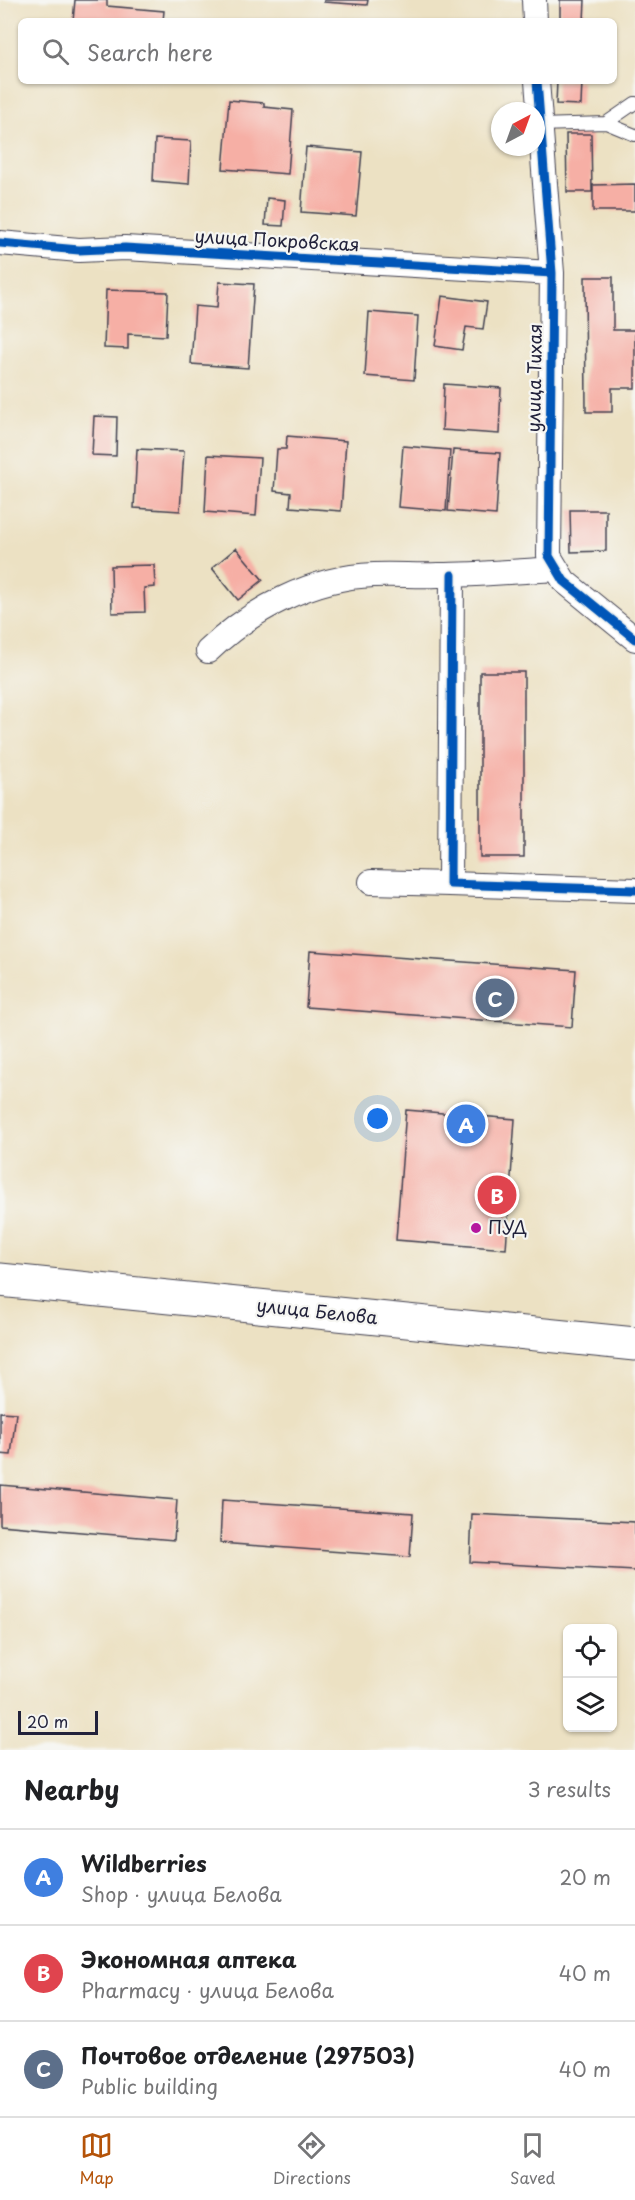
<!DOCTYPE html>
<html lang="en">
<head>
<meta charset="utf-8">
<style>
  :root { --surface:#fff; --page:#f6f6f6; --text:#202124; --muted:#757577; --line:#e0e0e0; --accent:#b45309 }
  body { margin:0; font-family:"Playpen Sans",sans-serif; background:var(--page); color:var(--text) }
  .controls { position:absolute; right:18px; bottom:18px; display:grid; overflow:hidden; border-radius:9px; box-shadow:0 2px 4px #0004 }
  .controls button { width:54px; height:54px; display:grid; place-items:center; padding:0; border:0; border-bottom:2px solid var(--line); background:var(--surface); color:var(--text); font:30px sans-serif }
  .compass { position:absolute; left:491px; top:102px; width:54px; height:54px; border-radius:50%; background:var(--surface); box-shadow:0 2px 4px #0004; rotate:41deg }
  .scale { position:absolute; left:18px; bottom:15px; width:80px; box-sizing:border-box; padding-left:6px; border:3px solid #22223b; border-top:0; font-size:16px; line-height:21px; white-space:nowrap; color:#22223b; -webkit-text-stroke:4px #f6f6f2; paint-order:stroke }
  .you { position:absolute; left:378px; top:1119px; width:21px; height:21px; margin:-15px; border:4px solid #fff; border-radius:50%; background:#1a73e8; box-shadow:0 0 0 9px #1a73e833 }
  .badge { display:grid; place-items:center; width:39px; height:39px; border-radius:50%; background:var(--accent); color:#fff; font-size:20px; font-weight:700 }
  .pin { position:absolute; translate:-50% -50%; border:3px solid #fff; box-shadow:0 2px 6px #0006 }
  .list { margin:0; padding:0; list-style:none }
  h2 { display:flex; justify-content:space-between; align-items:center; height:78px; margin:0; padding:0 24px; font-size:26px }
  h2 small { font-size:20px; font-weight:400; color:var(--muted) }
  .list li { display:grid; grid-template-columns:39px 1fr auto; gap:18px; align-items:center; box-sizing:border-box; height:96px; padding:0 24px; border-top:2px solid var(--line) }
  .list b { display:block; font-size:22px; white-space:nowrap }
  .list p { margin:0; font-size:20px; white-space:nowrap; color:var(--muted) }
  .list em { font-size:20px; font-style:normal; color:var(--muted) }
  .icon { flex:none; width:33px; height:33px; fill:none; stroke:currentColor; stroke-width:2; stroke-linecap:round; stroke-linejoin:round }
  .map { position:relative; flex:none; width:635px; height:1750px; overflow:hidden }
  .search { position:absolute; background:var(--surface); box-shadow:0 2px 4px #0004; left:18px; right:18px; top:18px; height:66px; display:flex; align-items:center; gap:15px; box-sizing:border-box; padding:0 21px; border-radius:9px; color:var(--muted); font-size:22px }
  .sheet { height:366px; background:var(--surface) }
  nav { display:flex; justify-content:space-around; align-items:center; box-sizing:border-box; height:84px; border-top:2px solid var(--line); background:var(--surface); font-size:16px; color:var(--muted) }
  nav a { display:grid; justify-items:center; gap:3px }
  nav .on { color:var(--accent) }
  .map>svg:first-child { display:block }
  .building { fill:#f6afa5 }
  .lines { fill:none; stroke-linecap:round; stroke-linejoin:round }
  .service-casing { stroke:#403f4f; stroke-width:14 }
  .minor-casing { stroke:#403f4f; stroke-width:26 }
  .secondary-casing { stroke:#403f4f; stroke-width:35 }
  .service { stroke:#fff; stroke-width:12 }
  .minor { stroke:#fff; stroke-width:24 }
  .secondary { stroke:#fff; stroke-width:33 }
  .cycleway-casing { stroke:#f6f6f2; stroke-width:13 }
  .cycleway { stroke:#0057b8; stroke-width:9 }
  .poi-dot { fill:#b5179e; stroke:#f6f6f2; stroke-width:2 }
  .labels { text-anchor:middle; stroke-width:4.5; stroke-linejoin:round; paint-order:stroke }
  .street-label { font-size:18px; fill:#22223b; stroke:#f6f6f2 }
  .poi-label { font-size:18px; fill:#22223b; stroke:#f6f6f2; text-anchor:start }
</style>
</head>
<body>
<div class="map">
<svg width="635" height="1750" viewBox="0 0 635 1750">
  <rect width="100%" height="100%" fill="#f6f6f2"/>
  <filter id="ink" filterUnits="userSpaceOnUse"><feTurbulence type="fractalNoise" baseFrequency=".0167" numOctaves="2"/><feDisplacementMap in="SourceGraphic" scale="12" xChannelSelector="R" yChannelSelector="G"/><feConvolveMatrix kernelMatrix="1 2 1 2 8 2 1 2 1" color-interpolation-filters="sRGB"/></filter>
  <filter id="wash" filterUnits="userSpaceOnUse"><feTurbulence type="fractalNoise" baseFrequency=".008" numOctaves="4" result="noise"/><feDisplacementMap in="SourceGraphic" scale="24" xChannelSelector="R" yChannelSelector="G"/><feGaussianBlur stdDeviation="1.35" result="paint"/><feColorMatrix in="noise" values="0 0 0 0 0 0 0 0 0 0 0 0 0 0 0 0 0 1.4 0 .05"/><feComposite in="paint" operator="in"/></filter>
  <g filter="url(#wash)">
    <rect width="100%" height="100%" fill="#ece1c3"/>
    <g id="blocks">
      <path class="building" d="M75 0H107V6L164 11 163 21H73Z
        M324 0H368L367 5 324 2Z
        M560 0H585L584 21H560Z
        M557 81H582L581 105 556 104Z
        M229 100 264 103V107L293 110 288 174 223 169Z
        M566 134H591L592 192H567Z
        M155 139 191 141 189 184 153 181Z
        M306 147 362 152 356 216 301 212Z
        M635 184V211H593V185Z
        M267 198 285 200 283 226 265 225Z
        M585 277H613V330H635V388H612V412H586Z
        M219 282 254 284 248 368 191 364 195 306 217 308Z
        M106 290 168 292 166 336 128 334V349L104 348Z
        M442 296 487 302 483 329 466 327 462 350 435 346Z
        M369 312 418 316 414 380 365 376Z
        M444 384 501 388 499 434 442 430Z
        M94 416 117 417 116 456 92 455Z
        M287 436 346 441 341 511 290 507 291 493 274 491 277 449H286Z
        M403 446 450 450 446 511 398 507Z
        M137 449 184 451 180 511 134 508Z
        M453 450 500 453 496 515 448 511Z
        M208 455 260 458 256 516 205 512Z
        M570 510H606V551L571 552Z
        M236 548 263 580 238 600 212 568Z
        M154 565 155 587 144 588 145 612 112 613 111 566Z
        M480 672H524V857H480Z
        M310 951 576 970 572 1027 306 1007Z
        M406 1110 515 1119 506 1249 396 1240Z
        M0 1412 16 1413 11 1455 0 1454Z
        M0 1485 177 1500 174 1540 0 1525Z
        M222 1500 413 1513 410 1557 220 1543Z
        M472 1514 635 1522V1571L470 1562Z"/>
    </g>
  </g>
  <g filter="url(#ink)">
    <use href="#blocks" fill-opacity="0" stroke="#403f4f" stroke-width="1.5"/>
    <g class="lines">
      <g class="service-casing">
        <path id="service" d="M606 123 635 103
          M539 125 606 123 635 135"/>
      </g>
      <g class="minor-casing">
        <path id="minor" d="M534 0 535 21
          M537 81 552 273 549 556 564 581 635 639
          M0 243 79 250 125 248 552 273
          M452 575 450 884 635 890
          M208 651C252 609 312 577 374 575 396 574 417 576 438 575 478 575 517 571 557 569
          M371 882 450 884"/>
      </g>
      <g class="secondary-casing">
        <path id="secondary" d="M0 1280 635 1344"/>
      </g>
      <use href="#service" class="service"/>
      <use href="#minor" class="minor"/>
      <use href="#secondary" class="secondary"/>
      <g class="cycleway-casing">
        <path id="cycleway" d="M537 81 552 273 549 556 564 581 635 639
          M0 243 79 250 125 248 552 273
          M452 575 450 884 635 890"/>
      </g>
      <use href="#cycleway" class="cycleway"/>
    </g>
  </g>
  <circle class="poi-dot" cx="476" cy="1228" r="6"/>
  <g class="labels">
    <g class="street-label">
      <text transform="translate(277 241) rotate(3)" y="6">улица Покровская</text>
      <text transform="translate(535 378) rotate(-89)" y="6">улица Тихая</text>
      <text transform="translate(317 1312) rotate(6)" y="6">улица Белова</text>
    </g>
    <g class="poi-label">
      <text x="488" y="1234">ПУД</text>
    </g>
  </g>
</svg>
<div class="controls">
<button><svg class="icon" aria-label="locate" viewBox="0 0 24 24"><circle cx="12" cy="12" r="6"/><path d="M12 2v4M12 18v4M2 12h4M18 12h4"/></svg></button>
<button><svg class="icon" aria-label="layers" viewBox="0 0 24 24"><path d="M12 4l9 5-9 5-9-5zM3 14l9 5 9-5"/></svg></button>
</div>
<svg class="compass" viewBox="-18 -18 36 36"><path d="M0-13l5 13h-10z" fill="#e53935"/><path d="M0 13l5-13h-10z" fill="#757577"/></svg>
<div class="scale">20 m</div>
<div class="you"></div>
<div class="pin badge" style="left:466px;top:1124px;background:#3f7fe0">A</div>
<div class="pin badge" style="left:497px;top:1195px;background:#e0444e">B</div>
<div class="pin badge" style="left:495px;top:998px;background:#5c6f8a">C</div>
<div class="search"><svg class="icon" aria-label="search" viewBox="0 0 24 24"><circle cx="10" cy="10" r="6"/><path d="M15 15l6 6"/></svg>Search here</div>
</div>
<section class="sheet">
<h2>Nearby<small>3 results</small></h2>
<ul class="list">
<li><span class="badge" style="background:#3f7fe0">A</span><div><b>Wildberries</b><p>Shop · улица Белова</p></div><em>20 m</em></li>
<li><span class="badge" style="background:#e0444e">B</span><div><b>Экономная аптека</b><p>Pharmacy · улица Белова</p></div><em>40 m</em></li>
<li><span class="badge" style="background:#5c6f8a">C</span><div><b>Почтовое отделение (297503)</b><p>Public building</p></div><em>40 m</em></li>
</ul>
</section>
<nav>
<a class="on"><svg class="icon" aria-label="map" viewBox="0 0 24 24"><path d="M3 6l6-2 6 2 6-2v14l-6 2-6-2-6 2zM9 4v14M15 6v14"/></svg>Map</a>
<a><svg class="icon" aria-label="directions" viewBox="0 0 24 24"><path d="M12 3l9 9-9 9-9-9zM9 14v-3h6M13 9l2 2-2 2"/></svg>Directions</a>
<a><svg class="icon" aria-label="saved" viewBox="0 0 24 24"><path d="M7 4h10v16l-5-4-5 4z"/></svg>Saved</a>
</nav>
</body>
</html>
